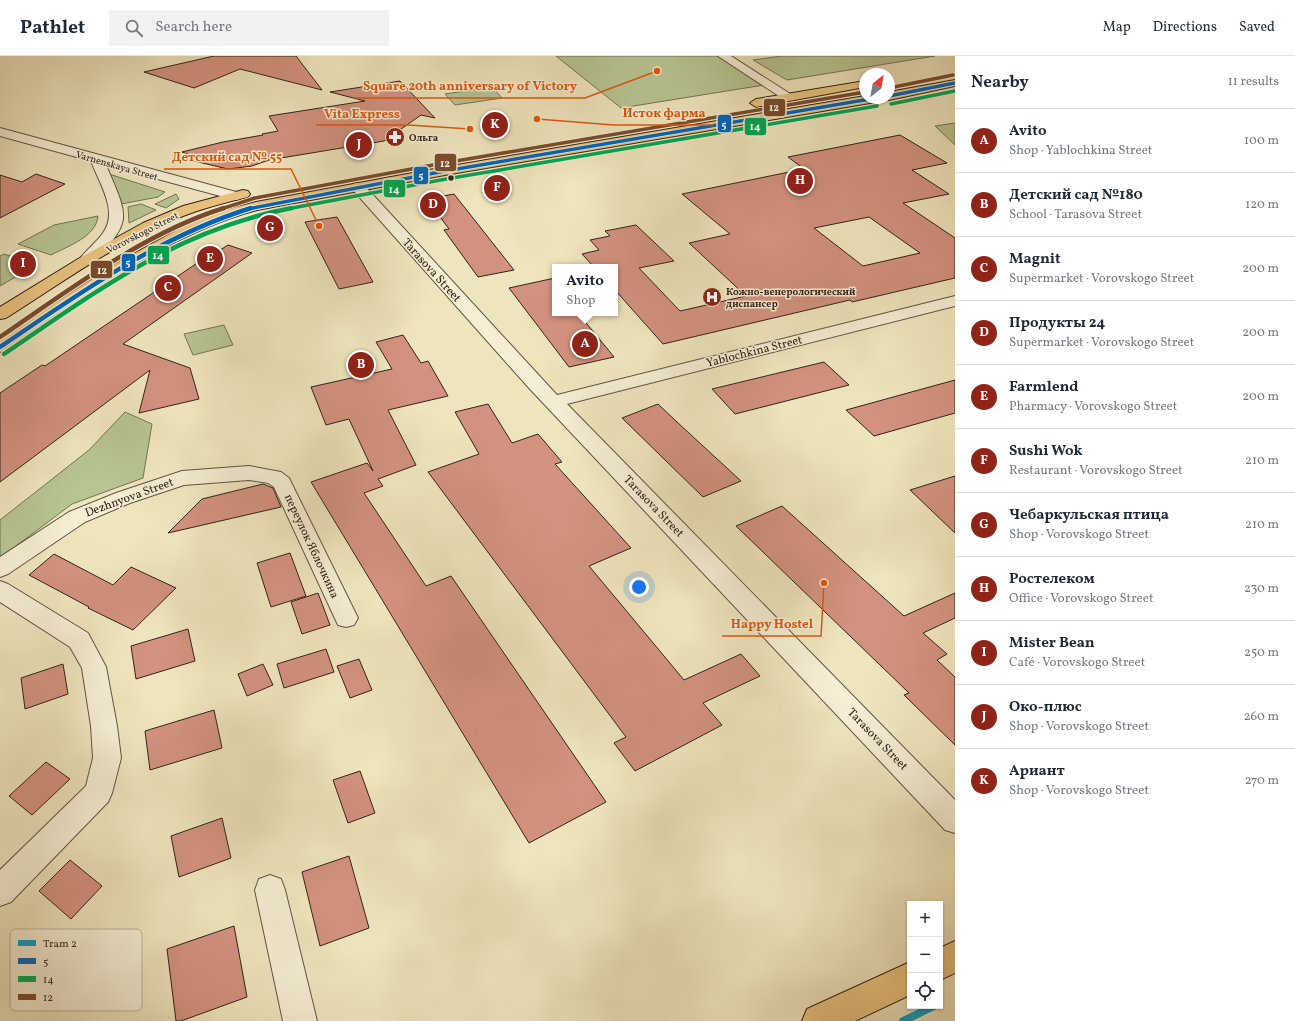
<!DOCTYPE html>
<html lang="en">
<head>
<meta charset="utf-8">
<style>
  :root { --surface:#fff; --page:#f2f2f3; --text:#1f2937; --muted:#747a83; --line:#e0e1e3; --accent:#8f2418 }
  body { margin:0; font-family:Vollkorn,serif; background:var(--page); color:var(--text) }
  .controls { position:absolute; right:12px; bottom:12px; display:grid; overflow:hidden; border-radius:0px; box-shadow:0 1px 3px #0004 }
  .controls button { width:36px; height:36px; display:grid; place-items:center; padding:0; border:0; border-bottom:1px solid var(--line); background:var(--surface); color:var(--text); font:20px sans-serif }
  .compass { position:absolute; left:859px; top:12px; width:36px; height:36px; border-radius:50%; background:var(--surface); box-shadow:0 1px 3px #0004; rotate:31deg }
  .you { position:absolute; left:639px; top:531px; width:14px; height:14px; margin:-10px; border:3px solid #fff; border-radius:50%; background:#1a73e8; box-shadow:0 0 0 6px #1a73e833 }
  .badge { display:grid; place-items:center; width:26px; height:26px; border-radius:50%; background:var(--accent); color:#fff; font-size:13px; font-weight:700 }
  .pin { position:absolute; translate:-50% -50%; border:2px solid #fff; box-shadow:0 1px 4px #0006 }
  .popup { position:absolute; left:552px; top:208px; width:66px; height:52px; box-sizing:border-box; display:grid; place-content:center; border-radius:0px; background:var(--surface); filter:drop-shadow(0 1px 3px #0005); font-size:13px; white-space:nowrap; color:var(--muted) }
  .popup b { font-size:15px; color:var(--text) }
  .popup::after { content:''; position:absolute; left:50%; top:100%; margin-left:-8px; border:8px solid transparent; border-top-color:var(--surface) }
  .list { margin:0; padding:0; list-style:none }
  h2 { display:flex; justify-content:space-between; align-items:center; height:52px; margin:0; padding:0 16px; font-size:17px }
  h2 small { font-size:13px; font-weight:400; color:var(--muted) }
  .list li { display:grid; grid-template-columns:26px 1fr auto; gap:12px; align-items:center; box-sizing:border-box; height:64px; padding:0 16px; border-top:1px solid var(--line) }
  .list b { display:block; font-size:15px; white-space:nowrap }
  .list p { margin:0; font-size:13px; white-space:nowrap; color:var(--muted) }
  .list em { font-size:13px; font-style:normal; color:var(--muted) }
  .icon { flex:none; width:22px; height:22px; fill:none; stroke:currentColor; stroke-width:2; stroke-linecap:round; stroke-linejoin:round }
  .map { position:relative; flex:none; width:955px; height:965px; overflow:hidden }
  header { display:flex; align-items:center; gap:24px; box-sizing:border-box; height:56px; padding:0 20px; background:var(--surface); border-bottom:1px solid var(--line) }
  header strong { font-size:19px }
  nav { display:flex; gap:22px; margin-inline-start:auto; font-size:14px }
  .search { width:280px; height:36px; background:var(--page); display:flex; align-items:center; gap:10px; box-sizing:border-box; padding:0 14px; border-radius:0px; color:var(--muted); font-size:15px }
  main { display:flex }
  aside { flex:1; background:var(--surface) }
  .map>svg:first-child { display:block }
  .green { fill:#b7c592; stroke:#747456 }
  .building { fill:#d3927f; stroke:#32221b; fill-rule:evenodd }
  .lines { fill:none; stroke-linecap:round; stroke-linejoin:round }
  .minor-casing { stroke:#615344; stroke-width:2 }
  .major-casing { stroke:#32221b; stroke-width:2 }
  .minor { fill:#f5eed4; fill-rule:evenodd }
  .major { fill:#e8c27e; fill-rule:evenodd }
  .bus-1-far1-casing { stroke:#f5eed4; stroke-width:5 }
  .bus-1-casing { stroke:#f5eed4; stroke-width:7 }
  .bus-2-far1-casing { stroke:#f5eed4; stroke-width:5 }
  .bus-2-casing { stroke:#f5eed4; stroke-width:7 }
  .bus-3-far1-casing { stroke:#f5eed4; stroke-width:5 }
  .bus-3-casing { stroke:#f5eed4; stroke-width:7 }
  .bus-1-far1 { stroke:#0065bd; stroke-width:3.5 }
  .bus-1 { stroke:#0065bd; stroke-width:4.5 }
  .bus-2-far1 { stroke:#00a651; stroke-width:3.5 }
  .bus-2 { stroke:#00a651; stroke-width:4.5 }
  .bus-3-far1 { stroke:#7a4b2a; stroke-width:3.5 }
  .bus-3 { stroke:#7a4b2a; stroke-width:4.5 }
  .tram-1-casing { stroke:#f5eed4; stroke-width:11 }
  .tram-1 { stroke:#02a2c5; stroke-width:8 }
  .bus-dot { fill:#32221b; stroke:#f5eed4; stroke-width:1.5 }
  .labels { text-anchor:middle; stroke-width:3; stroke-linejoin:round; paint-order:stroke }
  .far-poi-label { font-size:10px; font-weight:bold; fill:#32221b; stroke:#f5eed4; text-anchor:start }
  .far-street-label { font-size:10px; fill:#32221b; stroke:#f5eed4 }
  .street-label { font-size:12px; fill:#32221b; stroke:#f5eed4 }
  .key { fill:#f5eed4; stroke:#bab19c; stroke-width:1 }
  .key-label { font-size:11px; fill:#32221b }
  .leader { fill:none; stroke:#df560d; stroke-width:1.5 }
  .callout-dot { fill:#df560d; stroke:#f5eed4; stroke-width:1.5 }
  .callout-label { font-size:13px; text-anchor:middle; font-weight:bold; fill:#df560d; stroke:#f5eed4; stroke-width:3; stroke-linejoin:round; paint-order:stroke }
  .line-badge { stroke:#f5eed4; stroke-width:1.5 }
  .badge-label { font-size:11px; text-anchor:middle; font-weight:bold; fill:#fff }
</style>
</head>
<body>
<header>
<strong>Pathlet</strong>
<div class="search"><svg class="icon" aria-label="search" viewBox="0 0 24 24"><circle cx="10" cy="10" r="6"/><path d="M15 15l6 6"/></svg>Search here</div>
<nav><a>Map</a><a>Directions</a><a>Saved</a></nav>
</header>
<main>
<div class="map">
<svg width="955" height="965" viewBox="0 0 955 965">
  <rect width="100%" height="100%" fill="#efe5bd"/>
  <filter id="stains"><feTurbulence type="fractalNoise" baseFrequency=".005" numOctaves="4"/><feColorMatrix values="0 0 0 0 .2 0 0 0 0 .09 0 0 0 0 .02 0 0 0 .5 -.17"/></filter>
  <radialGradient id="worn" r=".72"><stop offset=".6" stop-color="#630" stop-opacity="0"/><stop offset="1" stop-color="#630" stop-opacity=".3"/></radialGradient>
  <path class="green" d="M556 0H717L764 29 621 52Z
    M782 0H935L787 24 753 4Z
    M492 31 502 42 455 49 445 38Z
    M955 67V89L935 70Z
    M109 118 165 136 158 141 121 148Z
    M176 138 179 143 166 152 155 148Z
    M141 148 156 154 129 167 128 151Z
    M98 160C96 181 68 190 51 199L18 188 54 169Z
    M4 198 36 209 0 230V200Z
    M224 269 233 289 193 299 184 278Z
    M125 356 152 368 143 422 72 448 0 502V464L89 394Z"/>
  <path class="building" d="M214 0H296L322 34 240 13 194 32 144 16Z
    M400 25 435 62 421 59 384 85 269 104 252 110 228 113 190 104 196 101 182 96 223 86 263 79 262 78 278 75 269 60 365 45 330 36Z
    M900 79 947 107 912 114 949 138 903 147 955 182V222L852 246 850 244 663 288 615 234V211H594L582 198 599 194 590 184 610 180 605 175 636 169 674 205 639 212 680 255 746 240 689 187 730 178 682 138 804 113 788 101ZM869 161 920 197 863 210 814 172Z
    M36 118 65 128 0 162V119L22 126Z
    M454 138 514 214 478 221 444 174 449 173 427 143Z
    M337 161 373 226 339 233 305 166Z
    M228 189 252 197 123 288 190 312 199 343 139 357 150 314 0 426V337L42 309 45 310 215 195 217 196Z
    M555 222V257H578L614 301 569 311 509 232Z
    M403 279 421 307 428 305 448 340 388 354 416 409 378 423 383 430 364 437 426 530 451 520 606 746 529 787 311 426 367 407 373 415 349 363 326 369 311 331 392 313 376 286Z
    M824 306 849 329 735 358 712 333Z
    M955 324V357L874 380 846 354Z
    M488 348 512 387 538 378 562 406 555 408 631 492 589 510 684 624 741 598 760 620 703 647 722 669 635 715 614 687 626 681 428 416 479 398 455 356Z
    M658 348 677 366 741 425 703 441 622 362Z
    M955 420V477L910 434Z
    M263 428 273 432 281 451 168 477 202 443Z
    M782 450 904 560 955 537V562L923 577 947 598 937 604 955 621V689L904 639 909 637 736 470Z
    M290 497 306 540 271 551 257 507Z
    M54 498 113 529 131 511 176 532 133 574 88 552 89 551 29 519Z
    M318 537 330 569 302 578 291 546Z
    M188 573 195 605 136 623 131 590Z
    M326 593 334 616 284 632 277 608Z
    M359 603 372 634 350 642 337 610Z
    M63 608 68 638 25 653 21 622Z
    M263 608 273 629 247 640 238 618Z
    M214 654 222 692 150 714 145 675Z
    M46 706 70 723 32 759 9 740Z
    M360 715 375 757 348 767 333 724Z
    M222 762 231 802 179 821 171 780Z
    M349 800 369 872 320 890 302 816Z
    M70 804 102 830 71 863 39 835Z
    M234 870 247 941 181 965H176L167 893Z"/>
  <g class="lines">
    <g class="minor-casing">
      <path id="minor" d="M718 0H731L795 41 793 44H785Z
        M0 72 240 137 242 140 240 143 235 144 106 109C129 163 133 164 92 208H80L78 205C85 195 96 187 103 177 119 155 99 127 91 105L0 80Z
        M358 127 363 128 557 339 955 240V250L567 348 955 744V777L945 774 529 332 353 134 351 131 353 128Z
        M249 410 281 416 289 422 358 562 354 569 346 571 338 569 274 431 268 427 249 424 184 429 130 447 85 466 8 518 0 521V501L69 456 116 437 182 415Z
        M0 525 8 528 88 577 106 611 117 670 121 702 112 737 108 746 11 846 0 850V814L86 730 93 702 91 670 82 612 70 591 0 546Z
        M270 819 281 823 285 834 317 965H283L255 834 259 823Z"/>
    </g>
    <g class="major-casing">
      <path id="major" d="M955 24V30L889 44 884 42H889V36Z
        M865 25V31L756 51 750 47 756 43Z
        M865 40V42H882L876 46 445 119 257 154C164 179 85 242 6 295L0 296V283L115 208 188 168 221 155 256 146 445 111Z
        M243 134 248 135 250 138 248 141C226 146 204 152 183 160 120 184 63 226 6 262L0 263V251L78 203 143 167 183 150Z
        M955 885V917L940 924V892Z
        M910 906V939L855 965H802L807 953Z"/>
    </g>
    <use href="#minor" class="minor"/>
    <use href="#major" class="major"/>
    <g class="bus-1-far1-casing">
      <path id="bus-1-far1" d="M889 40 955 27
        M248 153 445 115 876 42"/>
    </g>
    <g class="bus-1-casing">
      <path id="bus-1" d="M0 291C80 237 158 181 251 152"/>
    </g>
    <g class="bus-2-far1-casing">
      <path id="bus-2-far1" d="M891 48 955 35
        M287 153 446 123 877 50"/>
    </g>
    <g class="bus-2-casing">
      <path id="bus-2" d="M4 298C97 235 179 173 292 152"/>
    </g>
    <g class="bus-3-far1-casing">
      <path id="bus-3-far1" d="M889 32 953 19
        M221 153 255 142 444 107 865 36"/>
    </g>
    <g class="bus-3-casing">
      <path id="bus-3" d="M0 281C69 234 144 177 224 152"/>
    </g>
    <use href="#bus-1-far1" class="bus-1-far1"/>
    <use href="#bus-1" class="bus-1"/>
    <use href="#bus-2-far1" class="bus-2-far1"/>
    <use href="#bus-2" class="bus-2"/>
    <use href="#bus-3-far1" class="bus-3-far1"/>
    <use href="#bus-3" class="bus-3"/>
    <g class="tram-1-casing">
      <path id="tram-1" d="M903 965 934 950"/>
    </g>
    <use href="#tram-1" class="tram-1"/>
  </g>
  <defs>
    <g id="pharmacy-disc" transform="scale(1)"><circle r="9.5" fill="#8f2418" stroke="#f5eed4"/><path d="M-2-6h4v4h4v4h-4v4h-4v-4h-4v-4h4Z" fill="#fff"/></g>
    <g id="hospital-disc" transform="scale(1)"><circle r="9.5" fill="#8f2418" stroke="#f5eed4"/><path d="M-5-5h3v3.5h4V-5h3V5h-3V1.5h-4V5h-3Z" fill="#fff"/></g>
  </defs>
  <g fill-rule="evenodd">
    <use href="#pharmacy-disc" x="395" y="81"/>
    <use href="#hospital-disc" x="712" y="241"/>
  </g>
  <circle class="bus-dot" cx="451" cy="122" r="3.5"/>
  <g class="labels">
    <g class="far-poi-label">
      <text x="409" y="85">Ольга</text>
      <text x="726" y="239">Кожно-венерологический<tspan x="726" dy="12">диспансер</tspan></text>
    </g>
    <g class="far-street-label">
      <text transform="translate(117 109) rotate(16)" y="4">Varnenskaya Street</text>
      <text transform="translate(142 176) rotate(-27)" y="4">Vorovskogo Street</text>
    </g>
    <g class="street-label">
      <text transform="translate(432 214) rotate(48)" y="4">Tarasova Street</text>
      <text transform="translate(754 295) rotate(-14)" y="4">Yablochkina Street</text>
      <text transform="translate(129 441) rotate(-20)" y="4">Dezhnyova Street</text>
      <text transform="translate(654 450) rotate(46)" y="4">Tarasova Street</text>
      <text transform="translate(312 490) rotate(65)" y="4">переулок Яблочкина</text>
      <text transform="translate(878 683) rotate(46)" y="4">Tarasova Street</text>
    </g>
  </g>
  <rect x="10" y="873" width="132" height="82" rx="6" class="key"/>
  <rect x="18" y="884" width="18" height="6" fill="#02a2c5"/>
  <rect x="18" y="902" width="18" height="6" fill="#0065bd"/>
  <rect x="18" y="920" width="18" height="6" fill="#00a651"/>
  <rect x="18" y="938" width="18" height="6" fill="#7a4b2a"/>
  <g class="key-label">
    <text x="43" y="891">Tram 2</text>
    <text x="43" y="909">5</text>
    <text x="43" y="927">14</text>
    <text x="43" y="945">12</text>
  </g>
  <path class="leader" d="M657 15L585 42H355M537 63L614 69H713M470 73L408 69H316M319 170L291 113H164M824 527L821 580H722"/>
  <g class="callout-dot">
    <circle cx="657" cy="15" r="4"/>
    <circle cx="537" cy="63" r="4"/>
    <circle cx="470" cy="73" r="4"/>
    <circle cx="319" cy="170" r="4"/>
    <circle cx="824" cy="527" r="4"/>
  </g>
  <g class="callout-label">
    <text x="470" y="34">Square 20th anniversary of Victory</text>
    <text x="664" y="61">Исток фарма</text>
    <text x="362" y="62">Vita Express</text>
    <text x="227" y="105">Детский сад № 55</text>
    <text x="772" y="572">Happy Hostel</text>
  </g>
  <g class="line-badge">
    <rect x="763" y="42" width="23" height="19" rx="4" fill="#7a4b2a"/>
    <rect x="717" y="58" width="15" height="19" rx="4" fill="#0065bd"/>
    <rect x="744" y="61" width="23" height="19" rx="4" fill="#00a651"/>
    <rect x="434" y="97" width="23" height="19" rx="4" fill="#7a4b2a"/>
    <rect x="413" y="110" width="16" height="19" rx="4" fill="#0065bd"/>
    <rect x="383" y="123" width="23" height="19" rx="4" fill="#00a651"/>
    <rect x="147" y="189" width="23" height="20" rx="4" fill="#00a651"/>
    <rect x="121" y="197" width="15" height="19" rx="4" fill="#0065bd"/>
    <rect x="90" y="204" width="23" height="19" rx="4" fill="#7a4b2a"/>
  </g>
  <g class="badge-label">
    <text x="774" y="55">12</text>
    <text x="724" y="72">5</text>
    <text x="755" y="74">14</text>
    <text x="445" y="111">12</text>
    <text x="421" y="123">5</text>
    <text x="394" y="137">14</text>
    <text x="158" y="203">14</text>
    <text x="128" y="210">5</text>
    <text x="102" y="218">12</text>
  </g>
  <rect width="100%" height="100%" filter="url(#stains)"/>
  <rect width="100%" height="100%" fill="url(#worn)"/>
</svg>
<div class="controls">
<button>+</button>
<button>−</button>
<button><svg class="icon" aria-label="locate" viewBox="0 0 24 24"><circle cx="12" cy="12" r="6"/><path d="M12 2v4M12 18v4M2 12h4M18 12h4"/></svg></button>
</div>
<svg class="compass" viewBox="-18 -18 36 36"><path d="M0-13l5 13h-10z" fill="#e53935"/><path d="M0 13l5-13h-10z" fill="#747a83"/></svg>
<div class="you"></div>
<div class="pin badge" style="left:585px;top:288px">A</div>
<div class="popup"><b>Avito</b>Shop</div>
<div class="pin badge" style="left:361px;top:309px">B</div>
<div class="pin badge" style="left:168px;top:232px">C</div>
<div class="pin badge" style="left:433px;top:149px">D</div>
<div class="pin badge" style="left:210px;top:203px">E</div>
<div class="pin badge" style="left:497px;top:132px">F</div>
<div class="pin badge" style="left:270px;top:172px">G</div>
<div class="pin badge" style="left:800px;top:125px">H</div>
<div class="pin badge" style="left:23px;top:208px">I</div>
<div class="pin badge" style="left:359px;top:89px">J</div>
<div class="pin badge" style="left:495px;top:69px">K</div>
</div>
<aside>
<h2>Nearby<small>11 results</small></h2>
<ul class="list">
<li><span class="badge">A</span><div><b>Avito</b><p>Shop · Yablochkina Street</p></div><em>100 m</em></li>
<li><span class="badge">B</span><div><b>Детский сад №180</b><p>School · Tarasova Street</p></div><em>120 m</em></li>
<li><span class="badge">C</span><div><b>Magnit</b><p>Supermarket · Vorovskogo Street</p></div><em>200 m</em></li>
<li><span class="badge">D</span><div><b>Продукты 24</b><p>Supermarket · Vorovskogo Street</p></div><em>200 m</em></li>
<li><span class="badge">E</span><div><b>Farmlend</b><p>Pharmacy · Vorovskogo Street</p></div><em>200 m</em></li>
<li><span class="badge">F</span><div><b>Sushi Wok</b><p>Restaurant · Vorovskogo Street</p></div><em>210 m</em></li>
<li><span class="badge">G</span><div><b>Чебаркульская птица</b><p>Shop · Vorovskogo Street</p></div><em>210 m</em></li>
<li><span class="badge">H</span><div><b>Ростелеком</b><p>Office · Vorovskogo Street</p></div><em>230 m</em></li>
<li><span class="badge">I</span><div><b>Mister Bean</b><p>Café · Vorovskogo Street</p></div><em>250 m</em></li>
<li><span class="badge">J</span><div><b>Око-плюс</b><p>Shop · Vorovskogo Street</p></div><em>260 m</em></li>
<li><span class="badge">K</span><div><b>Ариант</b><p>Shop · Vorovskogo Street</p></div><em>270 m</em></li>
</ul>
</aside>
</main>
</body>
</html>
